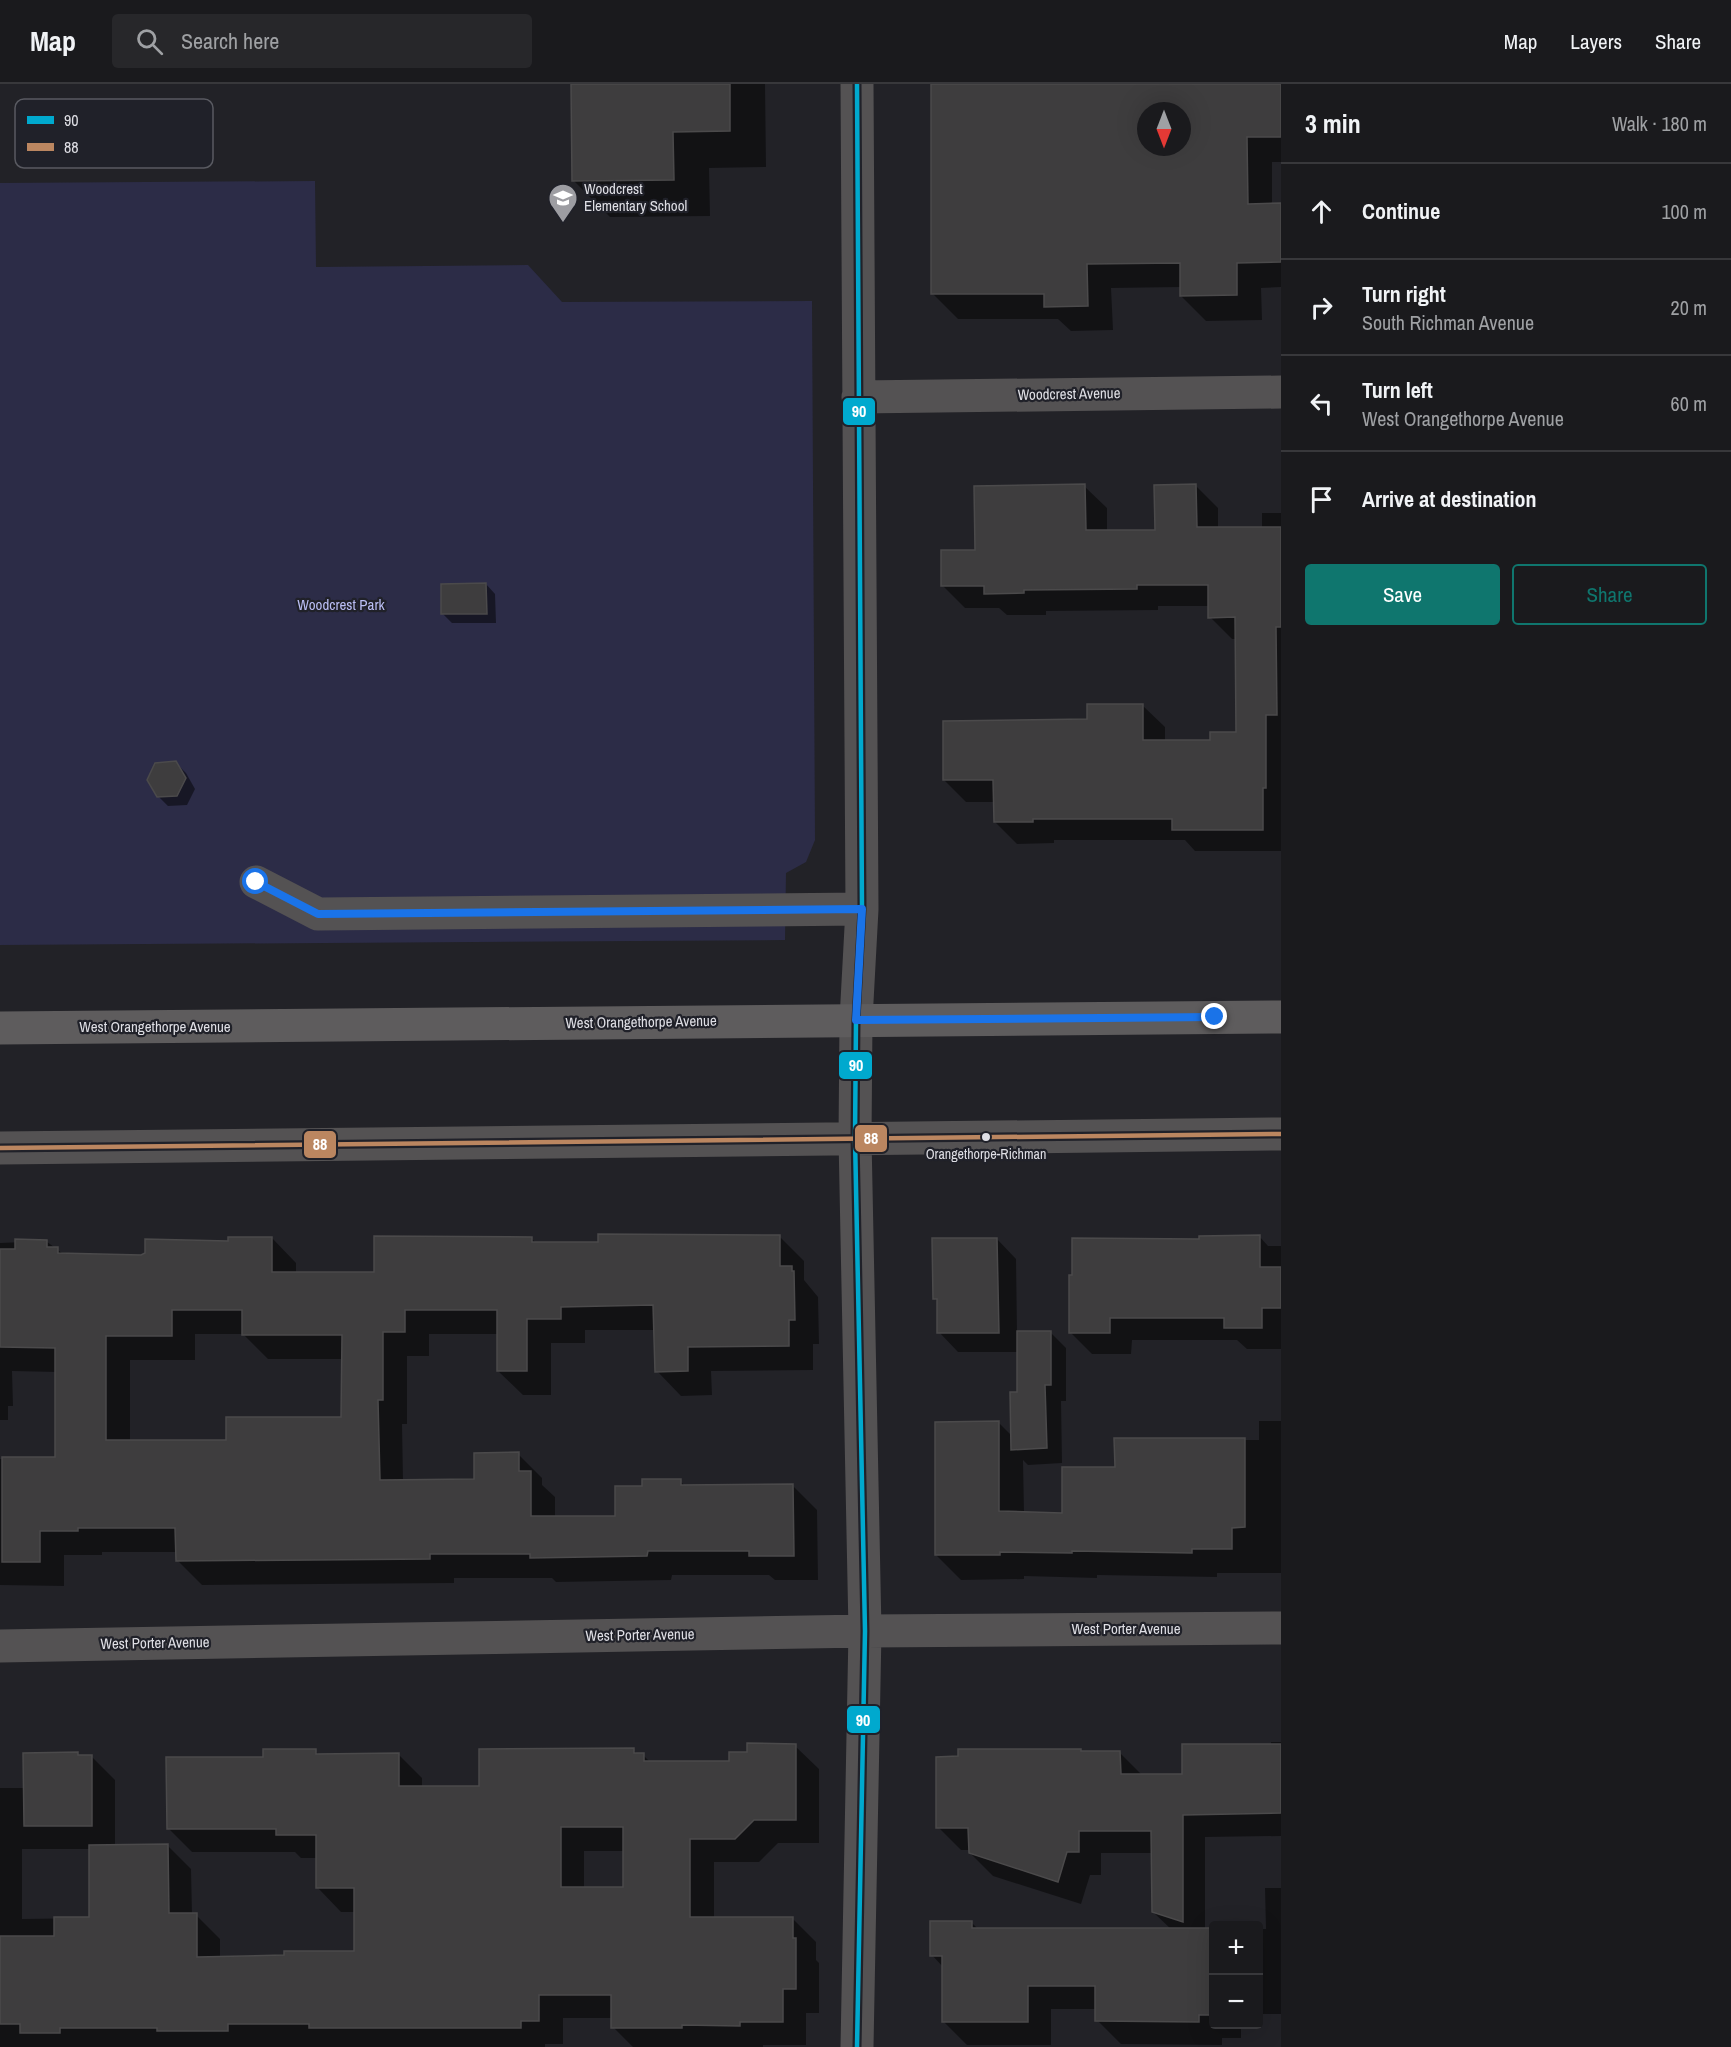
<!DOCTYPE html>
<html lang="en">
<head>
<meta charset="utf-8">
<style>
  :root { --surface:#1a1a1d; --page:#27272a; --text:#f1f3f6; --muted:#9fa1a4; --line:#38383b; --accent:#0f766e }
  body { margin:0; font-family:"Archivo Narrow",sans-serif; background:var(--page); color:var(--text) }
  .controls { position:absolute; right:18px; bottom:18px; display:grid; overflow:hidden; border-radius:6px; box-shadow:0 6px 24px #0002 }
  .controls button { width:54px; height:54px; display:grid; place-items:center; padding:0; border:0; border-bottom:2px solid var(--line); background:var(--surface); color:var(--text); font:30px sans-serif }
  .compass { position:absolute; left:1137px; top:18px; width:54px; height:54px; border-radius:50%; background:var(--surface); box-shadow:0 6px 24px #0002; rotate:180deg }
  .stop { position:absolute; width:18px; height:18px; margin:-14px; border:4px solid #1a73e8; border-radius:50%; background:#fff }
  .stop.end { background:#1a73e8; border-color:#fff; box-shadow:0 2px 6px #0008 }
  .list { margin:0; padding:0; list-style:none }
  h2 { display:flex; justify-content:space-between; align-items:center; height:78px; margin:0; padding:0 24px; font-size:26px }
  h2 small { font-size:20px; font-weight:400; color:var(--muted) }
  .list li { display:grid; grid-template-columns:39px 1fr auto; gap:18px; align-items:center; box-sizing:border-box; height:96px; padding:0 24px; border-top:2px solid var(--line) }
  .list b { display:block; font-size:22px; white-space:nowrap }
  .list p { margin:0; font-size:20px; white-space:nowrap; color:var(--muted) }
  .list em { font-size:20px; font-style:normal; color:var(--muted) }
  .actions { display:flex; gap:12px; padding:18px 24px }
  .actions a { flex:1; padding:14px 0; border:2px solid var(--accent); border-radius:6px; text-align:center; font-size:21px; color:var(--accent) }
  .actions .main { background:var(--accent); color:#fff }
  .icon { flex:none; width:33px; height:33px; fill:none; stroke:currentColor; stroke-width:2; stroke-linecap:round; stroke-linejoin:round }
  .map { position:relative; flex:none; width:1281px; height:1963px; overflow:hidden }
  header { display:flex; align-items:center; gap:36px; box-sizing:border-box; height:84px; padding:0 30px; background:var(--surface); border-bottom:2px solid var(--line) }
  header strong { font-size:28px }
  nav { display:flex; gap:33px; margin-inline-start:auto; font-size:21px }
  .search { width:420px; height:54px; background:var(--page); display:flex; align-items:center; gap:15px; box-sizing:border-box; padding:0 21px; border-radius:6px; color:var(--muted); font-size:22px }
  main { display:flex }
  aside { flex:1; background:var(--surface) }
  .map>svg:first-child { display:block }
  .green { fill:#2c2c47 }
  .shadow { fill:#0007; fill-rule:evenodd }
  .building { fill:#3e3d3e; stroke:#4b4a4b; stroke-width:1.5; fill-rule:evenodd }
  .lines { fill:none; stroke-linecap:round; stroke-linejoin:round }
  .minor { stroke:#545253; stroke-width:33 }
  .major { stroke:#5e5c5d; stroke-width:33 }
  .bus-1-casing { stroke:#202129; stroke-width:9 }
  .bus-2-casing { stroke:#202129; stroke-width:9 }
  .bus-1 { stroke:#00a9ce; stroke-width:4.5 }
  .bus-2 { stroke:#bb8660; stroke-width:4.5 }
  .route { stroke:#1a73e8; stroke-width:8 }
  .bus-dot { fill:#dfdfe5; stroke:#202129; stroke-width:2 }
  .labels { text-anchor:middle; stroke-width:4.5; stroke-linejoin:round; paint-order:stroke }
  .bus-label { font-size:14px; fill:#dfdfe5; stroke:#202129 }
  .poi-label { font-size:15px; fill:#dfdfe5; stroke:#202129; text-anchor:start }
  .street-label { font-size:15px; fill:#dfdfe5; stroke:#202129 }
  .park-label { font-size:15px; fill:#babef4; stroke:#202129 }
  .key { fill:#202129; stroke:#595a61; stroke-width:1.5 }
  .key-label { font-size:16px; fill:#dfdfe5 }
  .line-badge { stroke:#202129; stroke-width:2 }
  .badge-label { font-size:16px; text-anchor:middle; font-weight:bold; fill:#fff }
</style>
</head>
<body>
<header>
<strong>Map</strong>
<div class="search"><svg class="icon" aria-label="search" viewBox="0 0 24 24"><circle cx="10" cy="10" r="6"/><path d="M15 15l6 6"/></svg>Search here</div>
<nav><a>Map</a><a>Layers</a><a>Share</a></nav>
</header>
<main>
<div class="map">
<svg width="1281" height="1963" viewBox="0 0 1281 1963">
  <rect width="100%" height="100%" fill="#222227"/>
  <path class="green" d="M315 97 316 183 528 181 562 218 812 217 815 756 806 778 786 789 785 856 0 861V99Z"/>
  <path class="shadow" d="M572 0H765L766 83 709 84 710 132 610 133 573 96Z
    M932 0H1281V78H1272V121H1281V203L1261 204 1262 236 1206 237 1181 212V203L1111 204 1113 246 1071 247 1058 235H958L933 210ZM1146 27H1182V63H1146Z
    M1084 402 1107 424V447H1156L1196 402 1218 424V445L1262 444V429H1281V767H1195L1185 756H1054V759L1017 760 995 738V718H966L944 696 1089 636 1142 621 1165 643V658H1212L1238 649 1237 555H1232L1210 533V522H1158V526L1046 527V531H1007L999 524H965L943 502 977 468Z
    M486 500 495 510 496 539H452L443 530Z
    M176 679 186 689 195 705 187 721 168 722 158 712Z
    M779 1152 804 1177V1196L818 1213 819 1260H813V1286L711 1287 712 1311 681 1312 657 1287 656 1246H585V1259H551V1311H523L498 1287V1250H429V1272H407V1340H402L403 1397H475L518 1370 542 1394V1401L555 1413V1434H617L644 1404 680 1397 686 1403 793 1402 817 1426 818 1496H775L769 1491H672L671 1496 556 1498 552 1494H454V1499L202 1501 177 1476V1468H102V1471H64V1502L0 1501V1375H57V1288L12 1287 13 1322H8V1336H0V1159L46 1157 63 1170 142 1172 230 1158 272 1154 296 1179V1190H376L531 1154 536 1159H600ZM195 1250H243L268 1275H343V1335L228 1357H130V1276H195Z
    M1259 1152 1268 1162H1281V1265H1247L1237 1256H1132L1131 1270H1092L1070 1248 1200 1157Z
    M997 1155 1016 1175 1017 1248H1050L1066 1264V1317H1061L1062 1379 1028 1381 1023 1376 1024 1429 1063 1430 1116 1384 1115 1356H1259V1337H1281V1489H1217V1493L1097 1491V1494L1024 1492V1495L961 1496 936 1471 998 1338 1012 1352 1018 1309V1268H958L939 1248 938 1218 934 1214Z
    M1271 1658H1281V1752L1205 1753V1846H1214V1940H1241V1954H1222V1961L1121 1960 1097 1936V1925H1051V1961H967L943 1937V1883L932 1871 971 1838 979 1846 1173 1847 1153 1828 1152 1769H1101V1791H1090L1081 1820 993 1792 970 1769V1766H961L938 1743 1081 1666 1083 1669 1119 1668 1143 1692H1183L1271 1662Z
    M795 1662 819 1685V1759H778L759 1778H714V1834H792L816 1858V1876L819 1879V1929H806V1961H763V1963H633L613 1943 612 1934H563V1960H545V1963H0V1704H25L78 1669 80 1672H91L115 1696V1762L167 1761 191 1785 192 1831H196L220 1855V1874L355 1868V1828H341L318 1804V1774H301L295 1768H192L168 1744 264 1675 315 1667 320 1671 398 1670 422 1694V1704H481L633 1666 639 1671H643L651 1679H730L749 1669ZM22 1765H91V1834L22 1835ZM584 1767H625V1805H584Z
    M1265 1804H1281V1930H1258V1845H1266Z"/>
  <path class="building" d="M571 0H730V47L673 48 674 96 572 97Z
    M931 0H1281V53H1247L1248 120 1281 119V178L1237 179V211L1180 212V179L1087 180 1088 222 1044 223V210H931ZM1146 27H1182V63H1146Z
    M1085 400 1086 446H1155L1154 401 1196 400 1197 443H1281V543H1276L1277 631H1266V704H1263V746H1172V735H1033V738H994L993 696H943V637L1087 635V620H1143V656H1210V648H1236L1235 533 1208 534V501H1137V505L1024 506V509L984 510V502H941V466H975L974 402Z
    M486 499 487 530H441V500Z
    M176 677 186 694 177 712 157 713 147 696 155 679Z
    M598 1150 780 1151V1182H792V1187H794L795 1236H789V1262L688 1263V1287L655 1288 653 1221 561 1223V1235H527V1287H497V1226H405V1248H383V1316H378L380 1396 474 1395V1369L519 1368V1387H531V1432H615V1402H642V1395H681V1401L793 1400 794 1472H749V1467H648L647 1472 530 1474V1470H430V1475L176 1477 175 1444H78V1447H40V1478H2V1373H55V1264L0 1263V1165H15V1155L47 1156V1163H58V1169L141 1171 145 1169V1155L228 1157V1153H272V1188H374V1152L532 1153V1158H598ZM172 1226H242V1251H342L341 1333H226V1356H106V1252H172Z
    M1260 1151V1183H1281V1224H1262V1244H1224V1234H1110V1249H1069V1191H1072V1154L1199 1155V1152Z
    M932 1154H997L999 1249H937V1215H933Z
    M1017 1247H1051V1301H1045L1047 1364 1011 1366 1010 1308H1017Z
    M999 1337V1427L1062 1429V1383H1115L1114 1354H1245V1443L1232 1444V1465H1192V1469L1072 1467V1469L1000 1468V1471H935V1338Z
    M747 1659 796 1660V1736H754L735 1755H690V1833H793V1854H796V1905H783V1938H740V1942L682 1941V1944H611V1911H539V1937H521V1944H309V1940H228V1947H157V1944H60V1949H20V1940H0V1852H54V1833H89V1761L168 1760 169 1829H197V1873L284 1871V1867H354V1804H316V1751H276V1745H167L166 1673H263V1665H316V1670L399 1669V1702H479V1665L634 1664V1669H644V1677H729V1668H747ZM561 1743H623V1803H561Z
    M1182 1660H1281V1729L1183 1731V1838L1152 1828 1151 1747H1079V1768H1067L1058 1798 969 1769 968 1744H936V1673L958 1672V1665H1081V1667H1120L1121 1690H1182Z
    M78 1668V1671H92V1742H24L23 1669Z
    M930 1837H972V1844H1214V1931H1199V1938L1095 1937V1902H1028V1938H942V1872H930Z"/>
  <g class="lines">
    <path class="minor" d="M857 0 862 825 856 936 855 1054 865 1547 857 1963
      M858 313 1281 308
      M256 798 318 830 862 825
      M0 1064 1281 1050
      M0 1562 865 1547 1281 1544"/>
    <path class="major" d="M0 944 1281 933"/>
    <g class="bus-1-casing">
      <path id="bus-1" d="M857 0 862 825 856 936 855 1054 865 1547 857 1963"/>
    </g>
    <g class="bus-2-casing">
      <path id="bus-2" d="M0 1064 1281 1050"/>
    </g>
    <use href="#bus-1" class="bus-1"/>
    <use href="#bus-2" class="bus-2"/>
  </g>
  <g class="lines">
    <path class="route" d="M256 798 318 830 862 825 856 936 1215 933"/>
  </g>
  <defs>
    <g id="school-pin" transform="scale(1.5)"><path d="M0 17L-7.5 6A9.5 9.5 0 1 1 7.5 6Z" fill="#9d9da2" stroke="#202129"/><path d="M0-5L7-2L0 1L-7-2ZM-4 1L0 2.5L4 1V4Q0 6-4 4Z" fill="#fff"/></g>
  </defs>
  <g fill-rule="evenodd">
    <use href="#school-pin" x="563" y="114"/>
  </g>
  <circle class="bus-dot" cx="986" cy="1053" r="5"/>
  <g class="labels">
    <g class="bus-label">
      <text x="986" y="1075">Orangethorpe-Richman</text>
    </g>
    <g class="poi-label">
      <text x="584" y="110">Woodcrest<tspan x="584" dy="17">Elementary School</tspan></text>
    </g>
    <g class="street-label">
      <text transform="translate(1069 310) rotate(-1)" y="5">Woodcrest Avenue</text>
      <text transform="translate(641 938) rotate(-1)" y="5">West Orangethorpe Avenue</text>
      <text x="155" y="948">West Orangethorpe Avenue</text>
      <text x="1126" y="1550">West Porter Avenue</text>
      <text transform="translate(640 1551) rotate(-1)" y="5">West Porter Avenue</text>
      <text transform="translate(155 1559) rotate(-1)" y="5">West Porter Avenue</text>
    </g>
    <g class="park-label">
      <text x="341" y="526">Woodcrest Park</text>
    </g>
  </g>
  <rect x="15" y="15" width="198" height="69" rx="9" class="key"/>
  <rect x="27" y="32" width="27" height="8" fill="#00a9ce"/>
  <rect x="27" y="59" width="27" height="8" fill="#bb8660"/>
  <g class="key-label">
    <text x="64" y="42">90</text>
    <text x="64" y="69">88</text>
  </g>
  <g class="line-badge">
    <rect x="842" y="313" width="34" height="29" rx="6" fill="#00a9ce"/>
    <rect x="838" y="967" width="35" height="29" rx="6" fill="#00a9ce"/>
    <rect x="854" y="1040" width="34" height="29" rx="6" fill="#bb8660"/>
    <rect x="303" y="1046" width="34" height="29" rx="6" fill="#bb8660"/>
    <rect x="846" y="1621" width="35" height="29" rx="6" fill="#00a9ce"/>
  </g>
  <g class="badge-label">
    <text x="859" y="333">90</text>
    <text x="856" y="987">90</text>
    <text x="871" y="1060">88</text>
    <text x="320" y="1066">88</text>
    <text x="863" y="1642">90</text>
  </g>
</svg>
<div class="controls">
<button>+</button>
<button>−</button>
</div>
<svg class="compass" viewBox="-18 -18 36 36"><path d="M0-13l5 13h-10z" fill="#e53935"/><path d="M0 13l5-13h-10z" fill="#9fa1a4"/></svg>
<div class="stop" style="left:256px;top:798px"></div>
<div class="stop end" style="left:1215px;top:933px"></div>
</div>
<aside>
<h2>3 min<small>Walk · 180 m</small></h2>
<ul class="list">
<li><svg class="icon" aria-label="ahead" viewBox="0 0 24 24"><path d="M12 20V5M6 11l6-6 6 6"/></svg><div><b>Continue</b></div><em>100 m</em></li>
<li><svg class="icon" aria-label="right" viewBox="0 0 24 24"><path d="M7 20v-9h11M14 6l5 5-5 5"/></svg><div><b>Turn right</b><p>South Richman Avenue</p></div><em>20 m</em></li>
<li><svg class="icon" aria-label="left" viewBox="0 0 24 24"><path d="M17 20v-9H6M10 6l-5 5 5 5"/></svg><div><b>Turn left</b><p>West Orangethorpe Avenue</p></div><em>60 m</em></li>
<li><svg class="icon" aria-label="arrive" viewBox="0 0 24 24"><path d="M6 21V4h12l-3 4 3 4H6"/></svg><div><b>Arrive at destination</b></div></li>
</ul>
<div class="actions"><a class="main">Save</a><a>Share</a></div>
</aside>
</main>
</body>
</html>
